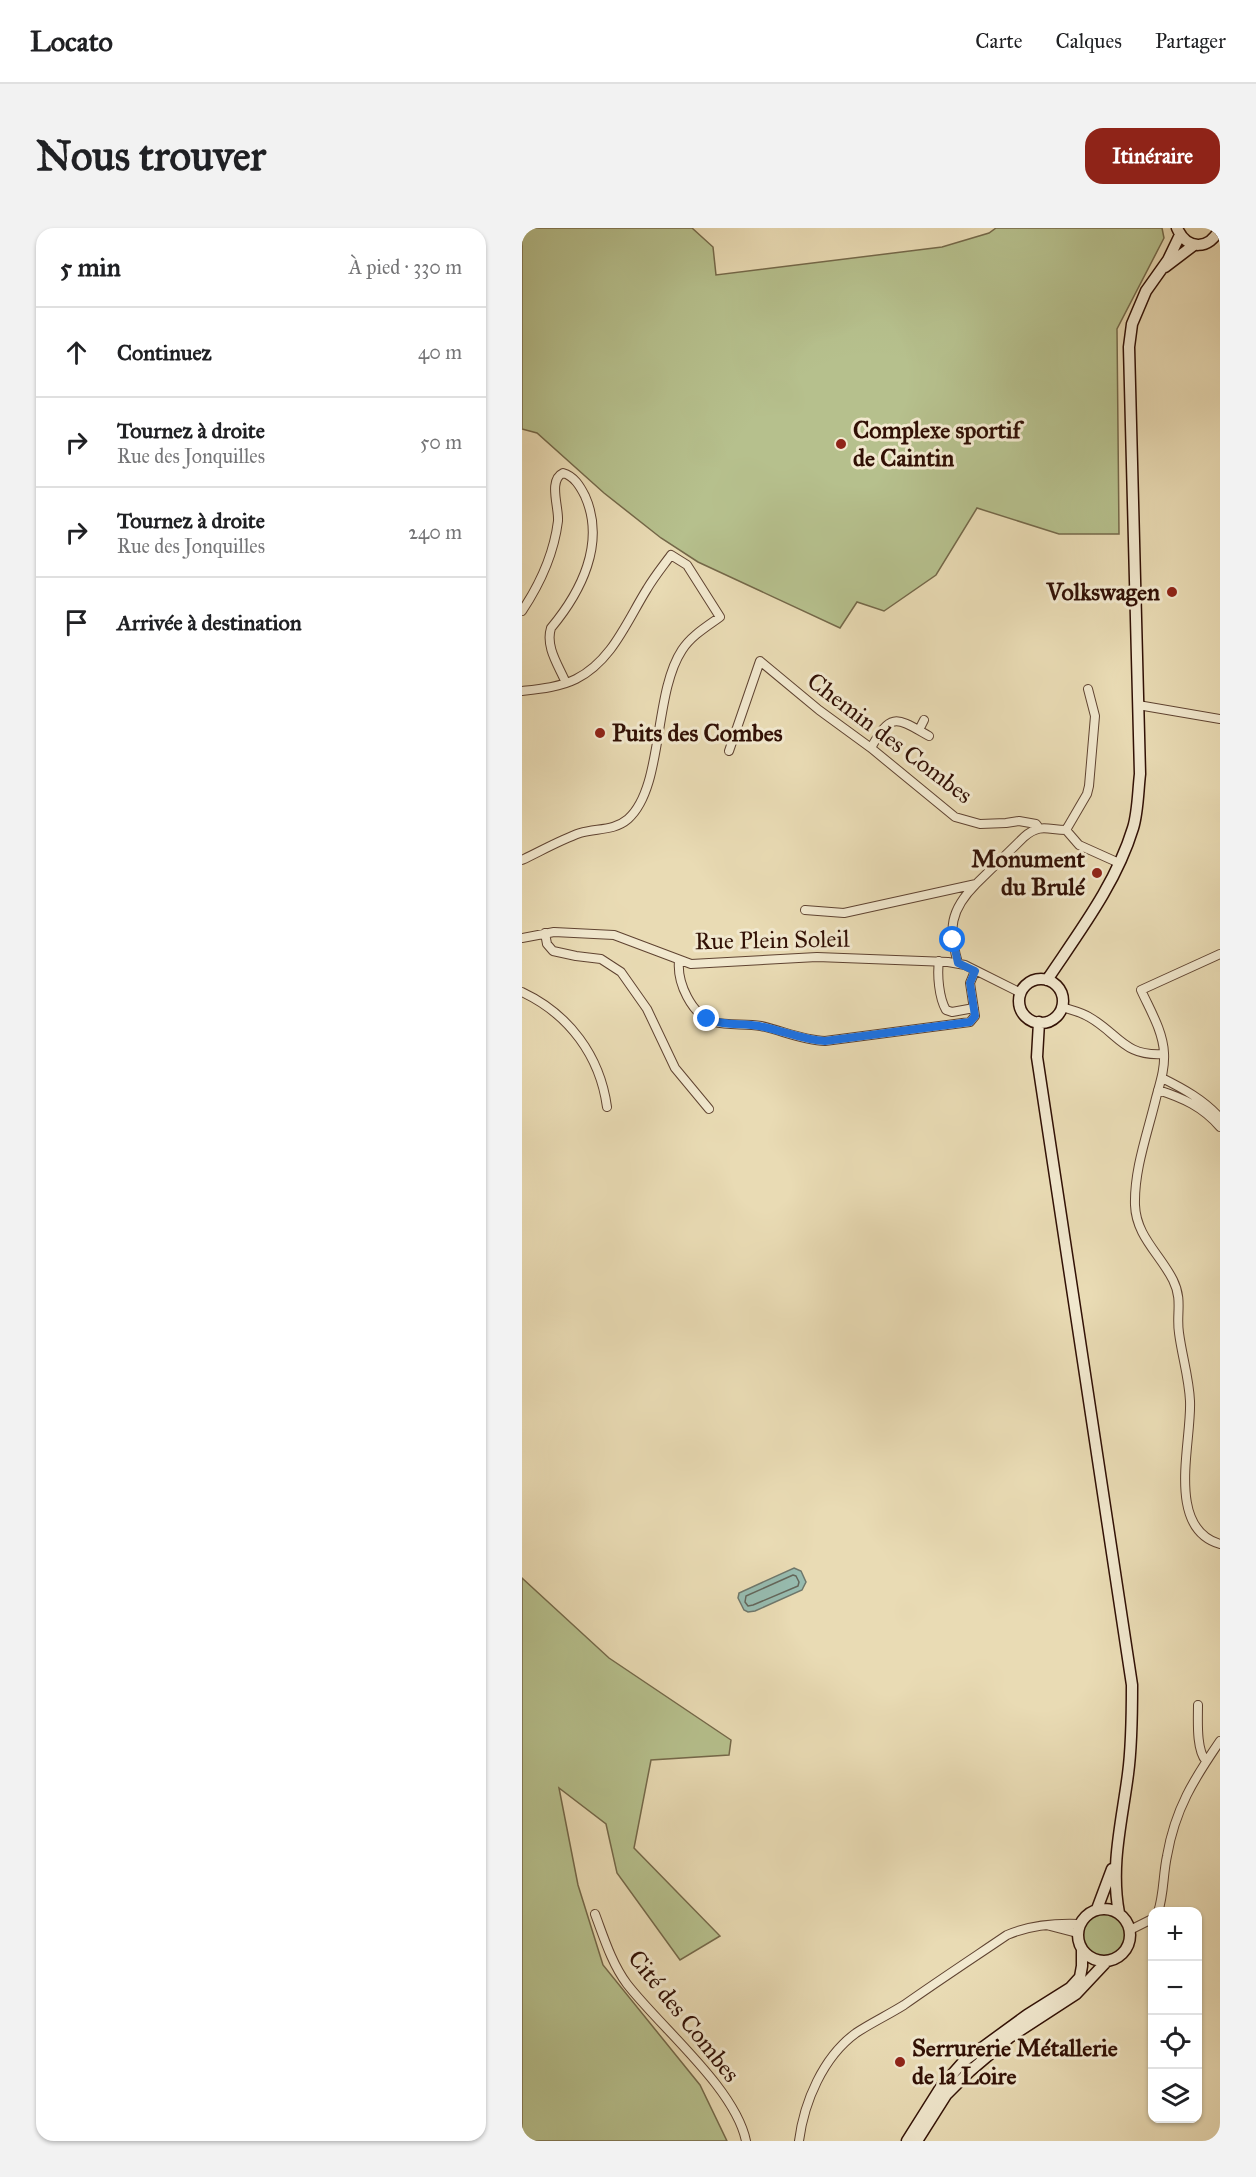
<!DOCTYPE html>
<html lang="fr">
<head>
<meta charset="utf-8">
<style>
  :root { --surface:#fff; --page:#f2f2f2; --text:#202124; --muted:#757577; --line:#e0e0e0; --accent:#8f2418 }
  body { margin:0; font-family:"IM FELL Great Primer",serif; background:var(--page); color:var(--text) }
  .controls { position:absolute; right:18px; bottom:18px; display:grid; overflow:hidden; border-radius:12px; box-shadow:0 2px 4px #0004 }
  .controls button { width:54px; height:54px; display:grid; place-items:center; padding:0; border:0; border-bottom:2px solid var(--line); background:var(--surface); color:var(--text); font:30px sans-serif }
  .stop { position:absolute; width:18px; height:18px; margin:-14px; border:4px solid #1a73e8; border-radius:50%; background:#fff }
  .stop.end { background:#1a73e8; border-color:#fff; box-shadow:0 2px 6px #0008 }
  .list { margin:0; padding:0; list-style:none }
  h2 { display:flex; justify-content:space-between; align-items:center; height:78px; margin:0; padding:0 24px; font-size:26px }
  h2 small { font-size:20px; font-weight:400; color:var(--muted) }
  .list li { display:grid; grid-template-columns:39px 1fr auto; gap:18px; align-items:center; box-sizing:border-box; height:90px; padding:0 24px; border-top:2px solid var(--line) }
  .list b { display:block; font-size:22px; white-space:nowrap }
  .list p { margin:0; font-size:20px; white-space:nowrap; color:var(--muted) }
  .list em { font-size:20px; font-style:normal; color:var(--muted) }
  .icon { flex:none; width:33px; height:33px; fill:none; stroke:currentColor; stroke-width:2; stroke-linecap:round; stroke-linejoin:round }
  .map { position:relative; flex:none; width:698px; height:1913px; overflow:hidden; border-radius:18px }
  header { display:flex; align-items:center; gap:36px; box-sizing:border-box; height:84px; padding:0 30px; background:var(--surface); border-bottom:2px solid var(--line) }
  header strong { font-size:28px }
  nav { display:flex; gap:33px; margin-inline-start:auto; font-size:21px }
  .intro { display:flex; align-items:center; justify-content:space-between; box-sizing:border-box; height:144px; padding:0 36px }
  h1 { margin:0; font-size:42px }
  .button { padding:15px 27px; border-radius:18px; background:var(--accent); color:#fff; font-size:21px; font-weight:700 }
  main { display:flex; gap:36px; padding:0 36px }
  aside { flex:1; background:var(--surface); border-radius:18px; box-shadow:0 2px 4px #0004 }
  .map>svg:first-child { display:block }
  .green { fill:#b6c08d; stroke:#746849; stroke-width:1.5 }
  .water { fill:#97bbaf; stroke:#6e776b; stroke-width:1.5 }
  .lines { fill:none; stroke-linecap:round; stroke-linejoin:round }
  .shore { stroke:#64665a; stroke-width:1.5 }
  .street-casing { stroke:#5f4331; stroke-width:10 }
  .secondary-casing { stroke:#311005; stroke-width:13 }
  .street { stroke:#f1e8ce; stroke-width:8 }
  .secondary { stroke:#f1e8ce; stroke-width:10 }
  .route { stroke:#1a73e8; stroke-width:8 }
  .poi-dot { fill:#8f2418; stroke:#f1e8ce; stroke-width:2 }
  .labels { text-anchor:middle; stroke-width:6; stroke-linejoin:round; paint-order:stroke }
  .poi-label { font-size:24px; font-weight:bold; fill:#311005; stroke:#f1e8ce; text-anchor:start }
  .street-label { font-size:24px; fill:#311005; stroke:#f1e8ce }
</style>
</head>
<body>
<header>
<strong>Locato</strong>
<nav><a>Carte</a><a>Calques</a><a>Partager</a></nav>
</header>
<div class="intro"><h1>Nous trouver</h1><a class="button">Itinéraire</a></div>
<main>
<aside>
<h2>5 min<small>À pied · 330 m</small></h2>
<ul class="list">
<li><svg class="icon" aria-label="ahead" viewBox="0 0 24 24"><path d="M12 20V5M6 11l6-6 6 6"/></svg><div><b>Continuez</b></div><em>40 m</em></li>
<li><svg class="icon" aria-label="right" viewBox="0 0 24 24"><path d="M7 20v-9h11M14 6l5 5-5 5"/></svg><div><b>Tournez à droite</b><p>Rue des Jonquilles</p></div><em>50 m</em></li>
<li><svg class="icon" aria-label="right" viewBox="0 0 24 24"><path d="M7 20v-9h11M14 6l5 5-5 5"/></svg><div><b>Tournez à droite</b><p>Rue des Jonquilles</p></div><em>240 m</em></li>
<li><svg class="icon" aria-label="arrive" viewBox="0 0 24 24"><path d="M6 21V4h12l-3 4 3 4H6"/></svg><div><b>Arrivée à destination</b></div></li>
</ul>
</aside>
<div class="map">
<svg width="698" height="1913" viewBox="0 0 698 1913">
  <rect width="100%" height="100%" fill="#e9dbb4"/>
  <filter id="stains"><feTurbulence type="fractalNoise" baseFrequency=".00333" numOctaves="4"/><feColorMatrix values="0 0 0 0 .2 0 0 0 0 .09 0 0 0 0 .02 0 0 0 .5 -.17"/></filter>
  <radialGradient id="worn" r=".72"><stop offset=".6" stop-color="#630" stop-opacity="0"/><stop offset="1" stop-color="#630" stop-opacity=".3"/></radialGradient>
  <path class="green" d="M0 0H170L191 19 194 47 420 19 467 5 474 0H640L642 10 595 101 597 306H537L455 280 414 347 362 383 335 374 318 400 176 334 139 310 82 265 15 205 0 201Z
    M0 1350 87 1430 209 1512 207 1527 129 1532 112 1620 198 1708 158 1732 95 1645 84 1596 37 1560 56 1657 81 1737 178 1857 205 1913H0Z
    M559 1707a23 23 0 1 1 46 0a23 23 0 1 1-46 0Z"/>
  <path class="water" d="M272 1340 279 1343 284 1354 280 1362 233 1383 226 1384 222 1382 216 1370 217 1365Z"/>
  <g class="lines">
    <path class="shore" d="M271 1347 274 1348 277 1354 276 1358 231 1377 226 1378 223 1374 224 1368Z"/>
    <g class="street-casing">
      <path id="street" d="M0 383C18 356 32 325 36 293 37 279 26 252 41 245 52 248 58 258 63 268 84 315 59 364 29 400 23 419 37 438 44 455
        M0 463C18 461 38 459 54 451 90 433 105 393 125 361 132 349 141 338 149 327L165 337 198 389C184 399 169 408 160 422 131 466 142 559 106 591 92 603 75 600 58 605 38 612 19 623 0 632
        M616 477 698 491
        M397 502 402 492
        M349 520C369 483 375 490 407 508
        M207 523 238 433 297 482 349 520 433 589 458 596 484 595 497 593 514 596 517 600
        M544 602 565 566 567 558 573 488 566 461
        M283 682 322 685 454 656 502 609C518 595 526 602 544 602L557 617 597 635
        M23 705 25 716 31 723 54 728 79 731 99 744 125 781 153 840 187 881
        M0 710 32 704 92 707 169 736 295 729 426 734 443 737 499 765
        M698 726 619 762C628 782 641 803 642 825 643 841 638 855 634 870 626 904 612 941 613 977 614 1008 638 1026 651 1052 661 1072 654 1086 657 1105 660 1128 667 1150 668 1173 670 1214 643 1300 698 1316
        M157 733C155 754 169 787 192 794 207 798 224 795 239 798 261 803 281 812 303 813L448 794 453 788 448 755 453 743
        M417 733C415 747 417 770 424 782L430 784 452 780
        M436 735C426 701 428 682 454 656
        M0 764C47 786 78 828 85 879
        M540 779C549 782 559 784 567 789 597 806 602 829 642 826
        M640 850C662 861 682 872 698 890
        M636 862C661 870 681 879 698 899
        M676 1477C676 1492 674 1522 684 1533
        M636 1684C642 1666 641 1646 645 1628 653 1581 672 1551 698 1513
        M73 1686C82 1710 90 1736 105 1756 139 1800 213 1860 224 1913
        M528 1698 555 1705
        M608 1702 630 1691
        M277 1913C282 1874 301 1829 334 1805 349 1795 366 1787 382 1777 416 1753 451 1730 485 1707 508 1697 533 1695 558 1696"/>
    </g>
    <g class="secondary-casing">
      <path id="secondary" d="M655 0C665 23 688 22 698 0
        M643 39 672 17
        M497 773a22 22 0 1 1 44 0a22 22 0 1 1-44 0Z
        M525 752C557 704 594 656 611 600 616 584 616 563 618 546L607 119 610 96 624 63 646 32 658 7
        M517 794 515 829 610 1457C610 1487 610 1516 606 1546 600 1593 588 1638 597 1685
        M556 1707a26 26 0 1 1 52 0a26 26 0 1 1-52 0Z
        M575 1681 590 1641
        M385 1913 419 1859 442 1833 505 1787 548 1760 558 1749 560 1738V1721
        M395 1913 424 1867 448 1843 488 1809 554 1766 585 1733"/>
    </g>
    <use href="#street" class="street"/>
    <use href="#secondary" class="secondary"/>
  </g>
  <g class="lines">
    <path class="route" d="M185 791C201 798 220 795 237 798 260 802 280 812 303 813L448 794 453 788 448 755 453 743 436 735 431 712"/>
  </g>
  <g class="poi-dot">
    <circle cx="319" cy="216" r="6"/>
    <circle cx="650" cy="364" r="6"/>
    <circle cx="78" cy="505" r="6"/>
    <circle cx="575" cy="645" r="6"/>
    <circle cx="378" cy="1834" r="6"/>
  </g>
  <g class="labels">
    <g class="poi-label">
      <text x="331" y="210">Complexe sportif<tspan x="331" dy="28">de Caintin</tspan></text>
      <text x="638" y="372" text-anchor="end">Volkswagen</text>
      <text x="90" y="513">Puits des Combes</text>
      <text x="563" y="639" text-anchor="end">Monument<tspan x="563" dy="28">du Brulé</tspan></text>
      <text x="390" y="1828">Serrurerie Métallerie<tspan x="390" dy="28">de la Loire</tspan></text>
    </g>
    <g class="street-label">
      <text transform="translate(368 510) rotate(37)" y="8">Chemin des Combes</text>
      <text transform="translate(250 712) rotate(-1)" y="8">Rue Plein Soleil</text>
      <text transform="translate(162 1788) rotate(51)" y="8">Cité des Combes</text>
    </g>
  </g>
  <rect width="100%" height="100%" filter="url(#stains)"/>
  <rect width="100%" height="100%" fill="url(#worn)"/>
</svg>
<div class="controls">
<button>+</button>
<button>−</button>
<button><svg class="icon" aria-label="locate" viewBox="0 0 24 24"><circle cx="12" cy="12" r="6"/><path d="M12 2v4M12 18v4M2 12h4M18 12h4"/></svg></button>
<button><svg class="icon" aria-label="layers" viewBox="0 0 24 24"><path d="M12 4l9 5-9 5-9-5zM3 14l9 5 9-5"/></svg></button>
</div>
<div class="stop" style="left:431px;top:712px"></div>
<div class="stop end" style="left:185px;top:791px"></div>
</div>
</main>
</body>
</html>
